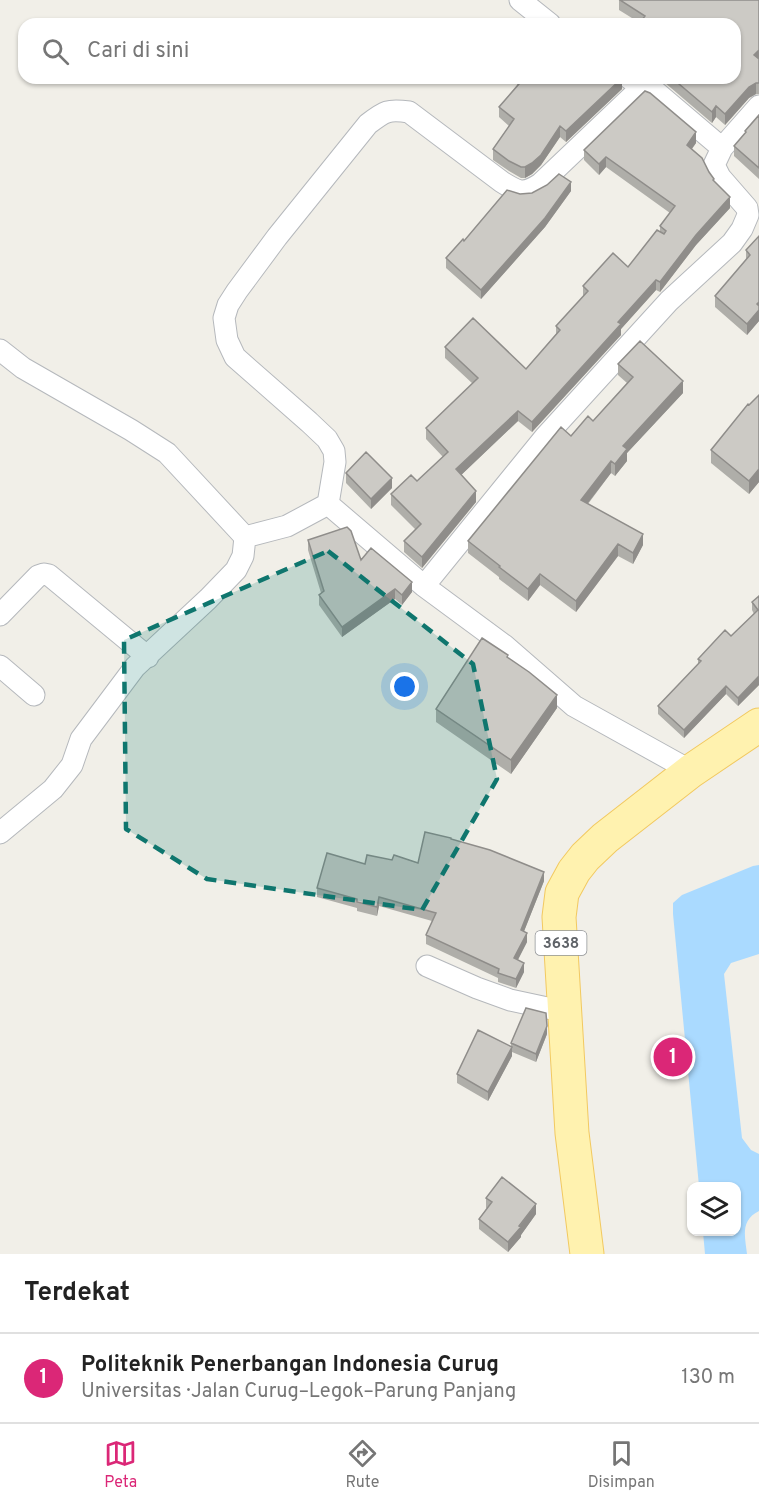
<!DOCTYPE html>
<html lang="id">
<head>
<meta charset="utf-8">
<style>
  :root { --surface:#fff; --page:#f2f2f2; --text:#222; --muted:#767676; --line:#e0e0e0; --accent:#db2777 }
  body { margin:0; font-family:Overpass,sans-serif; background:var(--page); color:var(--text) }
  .controls { position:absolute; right:18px; bottom:18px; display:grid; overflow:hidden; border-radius:12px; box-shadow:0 2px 4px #0004 }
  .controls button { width:54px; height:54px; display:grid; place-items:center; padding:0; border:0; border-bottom:2px solid var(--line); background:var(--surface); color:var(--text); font:30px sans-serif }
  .you { position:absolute; left:405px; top:687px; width:21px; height:21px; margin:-15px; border:4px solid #fff; border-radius:50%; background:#1a73e8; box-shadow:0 0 0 9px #1a73e833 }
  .badge { display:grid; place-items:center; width:39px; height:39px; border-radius:50%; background:var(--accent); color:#fff; font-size:20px; font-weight:700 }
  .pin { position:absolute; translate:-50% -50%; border:3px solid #fff; box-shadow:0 2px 6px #0006 }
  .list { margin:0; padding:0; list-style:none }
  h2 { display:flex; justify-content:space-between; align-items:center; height:78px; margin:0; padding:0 24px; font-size:26px }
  h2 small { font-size:20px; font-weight:400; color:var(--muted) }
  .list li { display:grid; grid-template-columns:39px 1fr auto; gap:18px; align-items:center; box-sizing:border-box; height:90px; padding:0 24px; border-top:2px solid var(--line) }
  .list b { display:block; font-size:22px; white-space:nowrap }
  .list p { margin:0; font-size:20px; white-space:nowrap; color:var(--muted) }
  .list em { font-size:20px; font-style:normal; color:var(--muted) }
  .icon { flex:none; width:33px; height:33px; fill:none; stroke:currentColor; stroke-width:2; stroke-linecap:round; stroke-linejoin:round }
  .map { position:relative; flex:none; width:759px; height:1254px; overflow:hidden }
  .search { position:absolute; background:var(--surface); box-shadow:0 2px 4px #0004; left:18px; right:18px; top:18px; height:66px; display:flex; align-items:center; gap:15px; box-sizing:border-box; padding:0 21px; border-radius:18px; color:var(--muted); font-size:22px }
  .sheet { height:168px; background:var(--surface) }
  nav { display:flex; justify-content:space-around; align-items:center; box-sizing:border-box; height:84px; border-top:2px solid var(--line); background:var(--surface); font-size:16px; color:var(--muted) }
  nav a { display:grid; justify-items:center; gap:3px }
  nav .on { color:var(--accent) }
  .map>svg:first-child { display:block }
  .water { fill:#aadaff }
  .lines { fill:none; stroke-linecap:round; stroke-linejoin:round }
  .street-casing { stroke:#b5b8bc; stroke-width:23 }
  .primary-casing { stroke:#f2c960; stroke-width:35 }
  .street { stroke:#fff; stroke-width:21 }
  .primary { stroke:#fff2af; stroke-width:33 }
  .wall { fill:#afaea9 }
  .shaded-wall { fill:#8f8d8a }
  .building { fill:#cccac5; stroke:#8f8d8a; stroke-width:1.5 }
  .marked { fill:#0f766e; fill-opacity:0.2; stroke:#0f766e; stroke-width:4.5; stroke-dasharray:12 8; stroke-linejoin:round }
  .labels { text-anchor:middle; stroke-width:6; stroke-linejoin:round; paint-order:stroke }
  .shield { fill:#fff; stroke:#8f9295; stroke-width:1.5 }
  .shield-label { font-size:15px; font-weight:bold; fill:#5f6368 }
</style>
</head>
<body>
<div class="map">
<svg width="759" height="1254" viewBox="0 0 759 1254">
  <rect width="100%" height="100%" fill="#f1efe8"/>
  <path class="water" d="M759 865V954L731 963 724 974 742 1138 751 1150 759 1154V1211C740 1220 745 1237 747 1254H705L703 1232H736V1186H699L673 914V903L682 895 753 866Z"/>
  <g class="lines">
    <g class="street-casing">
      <path id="street" d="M520 0 550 24
        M722 148 759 106
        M0 350 23 368 131 430 167 453 245 537 287 526 328 504 424 586 504 645 574 706 691 771
        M328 504 335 462 334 451 327 439 309 422 235 357 227 340 224 318 228 305 237 291 277 237 368 124C385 111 388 109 409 112L502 182C518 192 523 195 540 184L642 87
        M424 586 545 437 669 301 732 243 742 229 748 215 747 208 720 177 714 165 722 148 656 92 642 87 629 78
        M0 615 38 576 44 574 49 575 148 657
        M0 666 34 695
        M0 833 53 789 72 765 81 739 135 667 208 599 236 570 243 556 245 537
        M427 966 477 988 510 1000 566 1012"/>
    </g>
    <g class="primary-casing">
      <path id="primary" d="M587 1254 572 1133 559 917 562 893 574 871 585 857 605 838 691 771 759 725"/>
    </g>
    <use href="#street" class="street"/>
    <use href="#primary" class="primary"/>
  </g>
  <path class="wall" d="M619 0H759V94H756L749 98 725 125 716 117 712 123 664 82 654 78H735L640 23 619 10Z
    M517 83 622 89 566 142 560 137 541 165 532 174 525 178H521L509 171 493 160V149L509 126 499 117V107L517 85Z
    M759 115V179L734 156V146L745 134V131Z
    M696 143 692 149 709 172 730 208 696 245 660 292 656 290 621 329V335L532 432 518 421 461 475 476 502 422 568 404 552V541L416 530 391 505V494L417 481 443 457 426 439V428L473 384 445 358V347L526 369 556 334V326L583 297V286L628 267 660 232V226L670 213 606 167 599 175 584 160V150Z
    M571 191 545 227 481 299 446 268V258L464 241 520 194 532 193Z
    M759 236V321L747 335 715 307V296L746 260V250Z
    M618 364 683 393 627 453V461L615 476 611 473 588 504 643 545 633 564 618 556 576 612 540 585 528 601 499 579V577L468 553V541L571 436 593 421 627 383 618 375Z
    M759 395V482L749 494 711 463V450Z
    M346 473 392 488 371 509 346 483Z
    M308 540 361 560 412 592 402 605 395 599 342 637 319 605V595L321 593 308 550Z
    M759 596V685L738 706 726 694 684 738 658 714V706L698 664V659L731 636 754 614 752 610V602Z
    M508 658 557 708 511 774 436 722V709Z
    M451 839 544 881 524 931 527 942 518 960 524 972 516 988 498 982V978L426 944V935L432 921 379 906 377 916 357 911V908L317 897V888L365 864 392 860 418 863Z
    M547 1034 536 1062 512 1052V1056L488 1101 457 1083V1074L511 1046V1043Z
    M486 1198 536 1214 521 1235V1237L508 1252 479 1229V1219L487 1208H486Z"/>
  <path class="shaded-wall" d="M759 50V60L754 55Z
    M622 78V89L566 142V131Z
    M756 83V94L749 98 725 125V114L749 87Z
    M716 106V117L712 123V112Z
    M560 126V137L541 165 532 174 525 178V167Z
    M696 132V143L687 155V145Z
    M606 157V167L599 175V164Z
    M571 182V191L545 227 481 299V290Z
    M730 197V208L696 245 660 292V282L696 235Z
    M656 280V290L621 329V335L532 432V422L618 322Z
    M759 302V321L747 335V324L757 304Z
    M683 381V393L627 453V461L615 476V464L623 446Z
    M518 411V421L456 480V469Z
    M611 461V473L581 512V500Z
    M759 469V482L749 494V481Z
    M392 478V488L371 509V499Z
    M476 491V502L422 568V557Z
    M643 534V545L633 564V553Z
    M618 544V556L576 612V601Z
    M540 574V585L528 601V589Z
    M412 582V592L402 605V595Z
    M395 589V599L342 637V627Z
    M759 676V685L738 706V698Z
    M726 686V694L684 738V730Z
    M557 695V708L511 774V760Z
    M544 872V881L521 939V930Z
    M379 897V906L377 916V907Z
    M527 933V942L514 967V958Z
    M524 963V972L516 988V979Z
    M547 1026V1034L536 1062V1054Z
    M512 1047V1056L488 1101V1092Z
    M536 1204V1214L521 1235V1237L508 1252V1242Z"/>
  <path class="building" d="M620 0H759V50L754 55 759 59V83H756L749 87 725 114 716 106 712 112 672 78H735V24H639L645 16Z
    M521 78H622L566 131 560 126 541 155 532 163 525 167H521L509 161 493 149 514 119 499 107 519 84 517 83Z
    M645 91 650 93 696 132 687 145 702 158 709 172 714 179 713 180 730 197 696 235 660 282 656 280 618 322 621 324 532 422 518 411 456 469 476 491 422 557 404 541 421 524 391 494 411 475 417 481 448 452 426 428 478 378 445 347 473 318 526 369 560 330 556 326 588 291 583 286 613 253 628 267 657 230 664 234 666 231 660 226 675 206 606 157 599 164 584 150Z
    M759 115V168L734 146 746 132 745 131Z
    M559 174 571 182 545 218 481 290 446 258 463 239 464 241 507 190 520 194 532 193 547 185Z
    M759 236V302L757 304 759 306V310L747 324 715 296 750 255 746 250Z
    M640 341 683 381 623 446 627 449 615 464 611 461 581 500 643 534 633 553 618 544 576 601 540 574 528 589 499 567 500 566 468 541 561 427 571 436 588 416 593 421 633 377 618 364Z
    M759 395V469L749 481 711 450 748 404 749 405Z
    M366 452 392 478 371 499 346 473Z
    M347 527 351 531 361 560 371 548 412 582 402 595 395 589 342 627 319 595 324 591 308 540Z
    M759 596V676L738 698 726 686 684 730 658 706 701 661 698 659 725 630 731 636 758 610 752 602Z
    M482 638 508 655 507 657 529 672 557 695 511 760 436 709Z
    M425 832 451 838V839L490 850 544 872 521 930 527 933 514 958 524 963 516 979 498 973 499 969 426 935 436 913 379 897 377 907 357 902V899L317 888 327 853 365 864 367 855 392 860 394 855 418 863Z
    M526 1008 546 1013 547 1026 536 1054 511 1043Z
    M478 1030 512 1047 488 1092 457 1074Z
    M502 1177 536 1204 519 1226 521 1227 508 1242 479 1219 492 1202 486 1198Z"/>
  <path class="marked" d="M328 551 473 664 497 779 422 910 207 879 126 829 124 640Z"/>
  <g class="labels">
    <rect class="shield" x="535.5" y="931" width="51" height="24" rx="4.5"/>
    <g class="shield-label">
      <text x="561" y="948">3638</text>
    </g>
  </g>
</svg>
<div class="controls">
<button><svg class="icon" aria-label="layers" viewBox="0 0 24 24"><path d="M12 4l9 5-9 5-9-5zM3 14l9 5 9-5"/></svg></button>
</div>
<div class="you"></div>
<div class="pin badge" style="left:673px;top:1057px">1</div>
<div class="search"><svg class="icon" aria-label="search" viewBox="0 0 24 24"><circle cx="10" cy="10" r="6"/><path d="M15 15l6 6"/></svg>Cari di sini</div>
</div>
<section class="sheet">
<h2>Terdekat<small></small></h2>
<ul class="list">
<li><span class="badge">1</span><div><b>Politeknik Penerbangan Indonesia Curug</b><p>Universitas · Jalan Curug–Legok–Parung Panjang</p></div><em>130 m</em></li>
</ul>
</section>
<nav>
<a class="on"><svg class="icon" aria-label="map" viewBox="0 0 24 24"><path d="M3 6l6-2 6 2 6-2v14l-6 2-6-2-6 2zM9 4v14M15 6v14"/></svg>Peta</a>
<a><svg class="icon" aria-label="directions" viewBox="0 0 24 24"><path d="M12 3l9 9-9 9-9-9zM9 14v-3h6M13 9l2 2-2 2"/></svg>Rute</a>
<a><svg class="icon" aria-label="saved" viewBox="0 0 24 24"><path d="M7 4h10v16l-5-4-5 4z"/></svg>Disimpan</a>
</nav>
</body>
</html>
